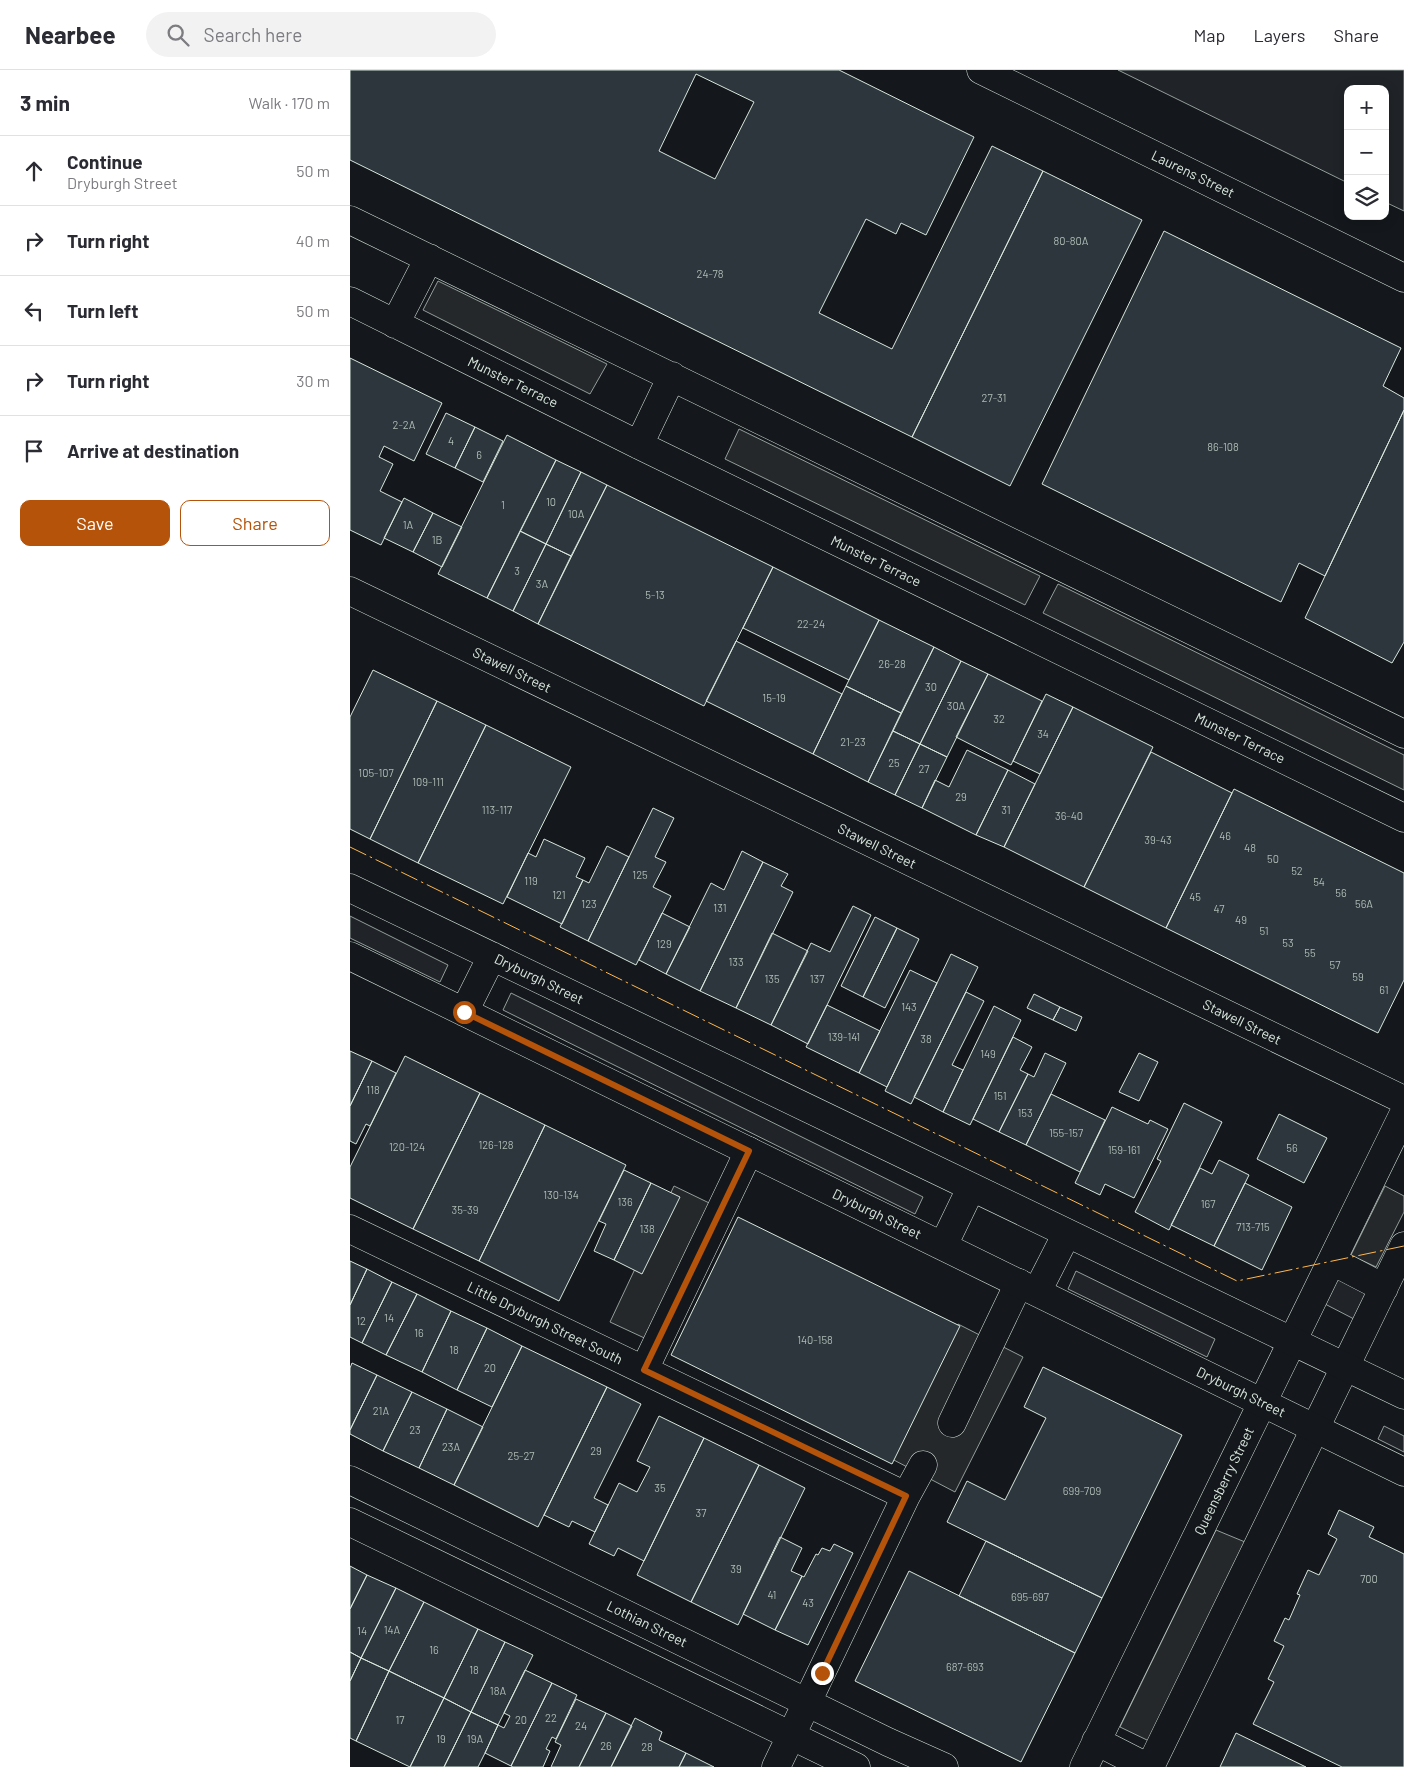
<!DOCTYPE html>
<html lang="en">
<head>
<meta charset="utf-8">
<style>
  :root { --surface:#fff; --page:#f2f2f3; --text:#2b2b33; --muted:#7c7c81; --line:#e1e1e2; --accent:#b45309 }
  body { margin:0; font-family:Barlow,sans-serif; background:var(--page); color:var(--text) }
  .controls { position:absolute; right:15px; top:15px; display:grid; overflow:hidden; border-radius:10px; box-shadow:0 2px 12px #0003 }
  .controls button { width:45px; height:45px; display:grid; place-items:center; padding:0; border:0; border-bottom:1px solid var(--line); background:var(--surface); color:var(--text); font:25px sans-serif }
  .stop { position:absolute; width:15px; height:15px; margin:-11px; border:4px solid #b45309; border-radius:50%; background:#fff }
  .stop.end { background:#b45309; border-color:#fff; box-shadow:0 1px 5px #0008 }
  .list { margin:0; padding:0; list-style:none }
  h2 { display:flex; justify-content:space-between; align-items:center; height:65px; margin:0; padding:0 20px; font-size:21px }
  h2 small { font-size:16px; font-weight:400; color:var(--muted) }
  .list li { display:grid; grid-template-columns:32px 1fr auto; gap:15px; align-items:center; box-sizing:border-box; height:70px; padding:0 20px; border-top:1px solid var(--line) }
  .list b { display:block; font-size:19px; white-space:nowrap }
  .list p { margin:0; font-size:16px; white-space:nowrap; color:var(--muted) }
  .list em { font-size:16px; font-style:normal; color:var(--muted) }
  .actions { display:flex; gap:10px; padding:15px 20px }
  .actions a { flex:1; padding:11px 0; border:1px solid var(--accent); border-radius:10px; text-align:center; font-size:18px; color:var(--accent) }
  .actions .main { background:var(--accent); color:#fff }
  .icon { flex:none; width:28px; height:28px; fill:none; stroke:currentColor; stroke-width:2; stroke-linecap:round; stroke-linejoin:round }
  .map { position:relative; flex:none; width:1054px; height:1697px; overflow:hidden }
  header { display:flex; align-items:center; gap:30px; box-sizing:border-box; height:70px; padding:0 25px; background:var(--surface); border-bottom:1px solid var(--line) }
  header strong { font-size:24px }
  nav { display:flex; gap:28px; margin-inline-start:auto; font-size:18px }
  .search { width:350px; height:45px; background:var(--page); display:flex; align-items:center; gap:12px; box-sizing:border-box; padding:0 18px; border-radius:28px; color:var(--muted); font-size:19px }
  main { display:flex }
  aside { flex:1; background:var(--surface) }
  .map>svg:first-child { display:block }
  .green { fill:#202428; stroke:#939e99 }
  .parking { fill:#24282b; stroke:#939e99 }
  .building { fill:#2c363c; stroke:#d8e6dc; fill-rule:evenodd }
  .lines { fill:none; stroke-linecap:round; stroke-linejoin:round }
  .minor-casing { stroke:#d8e6dc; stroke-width:29 }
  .major-casing { stroke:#d8e6dc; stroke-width:29 }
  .minor { stroke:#14181c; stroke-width:28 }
  .major { stroke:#14181c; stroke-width:28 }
  .power { stroke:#ffb74d; stroke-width:1; stroke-dasharray:18 4 2.5 4; stroke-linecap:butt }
  .route { stroke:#b45309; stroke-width:6 }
  .labels { text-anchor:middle; stroke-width:4; stroke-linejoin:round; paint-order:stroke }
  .number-label { font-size:11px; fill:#adbab4 }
  .street-label { font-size:14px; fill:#d8e6dc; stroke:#14181c }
</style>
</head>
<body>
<header>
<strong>Nearbee</strong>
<div class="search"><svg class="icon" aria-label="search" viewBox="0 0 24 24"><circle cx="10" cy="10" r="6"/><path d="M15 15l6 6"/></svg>Search here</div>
<nav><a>Map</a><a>Layers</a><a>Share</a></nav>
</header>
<main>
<aside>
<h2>3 min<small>Walk · 170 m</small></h2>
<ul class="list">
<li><svg class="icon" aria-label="ahead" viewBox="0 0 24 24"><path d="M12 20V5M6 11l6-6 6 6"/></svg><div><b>Continue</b><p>Dryburgh Street</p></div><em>50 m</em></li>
<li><svg class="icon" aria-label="right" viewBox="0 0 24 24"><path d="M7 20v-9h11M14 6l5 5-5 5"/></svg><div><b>Turn right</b></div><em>40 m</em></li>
<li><svg class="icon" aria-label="left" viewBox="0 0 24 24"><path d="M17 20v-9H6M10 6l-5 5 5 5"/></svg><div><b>Turn left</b></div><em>50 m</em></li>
<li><svg class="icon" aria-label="right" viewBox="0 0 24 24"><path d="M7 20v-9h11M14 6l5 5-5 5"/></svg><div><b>Turn right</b></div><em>30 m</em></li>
<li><svg class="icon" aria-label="arrive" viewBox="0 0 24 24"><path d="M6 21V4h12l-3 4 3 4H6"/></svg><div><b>Arrive at destination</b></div></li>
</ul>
<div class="actions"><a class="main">Save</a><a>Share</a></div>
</aside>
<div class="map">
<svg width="1054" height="1697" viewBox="0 0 1054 1697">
  <rect width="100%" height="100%" fill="#14181c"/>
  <path class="green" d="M768 0H1054V141L1035 132V19H998V113Z
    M0 846 98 895 90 912 0 868Z
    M161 923 573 1127 565 1144 153 940Z
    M997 1190 1026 1205 1004 1249 975 1234Z
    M726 1201 865 1269 857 1287 718 1219Z
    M1034 1356 1054 1366V1382L1028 1369Z"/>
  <path class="parking" d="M88 211 257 294 240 324 73 240Z
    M389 359 690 506 675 535 375 389Z
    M708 514 1054 685V720L693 543Z
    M324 1116 382 1144 318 1279 260 1252Z
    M1035 1116 1054 1126V1142L1026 1197 1001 1185Z
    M608 1254 673 1287 605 1422 540 1388Z
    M866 1460 895 1472 799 1671 770 1657Z"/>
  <path class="building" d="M0 0H489L624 67 576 165 551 153 546 164 516 149 469 243 542 279 642 76 693 101 562 367 0 90ZM346 4 404 32 365 109 309 81Z
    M693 101 792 150 660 416 562 367Z
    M814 161 1051 278 1033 316 1054 328V340L975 506 949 493 931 532 692 414Z
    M0 288 92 333 64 391 34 376 29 387 43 394 30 421 52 432 31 475 0 460Z
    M1054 340V572L1042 593 955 548Z
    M96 343 125 357 105 398 76 384Z
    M125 357 153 371 133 412 105 398Z
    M157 365 206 390 137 528 88 504Z
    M206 390 231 402 196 474 170 461Z
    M231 402 257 415 221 486 196 474Z
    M257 415 423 497 354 636 188 554Z
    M54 428 83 443 63 482 34 468Z
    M83 443 112 457 92 497 63 482Z
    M170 461 196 474 163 541 137 528Z
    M196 474 221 486 188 554 163 541Z
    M423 497 529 550 499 610 393 558Z
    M529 550 584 577 551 643 496 616Z
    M386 571 492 624 463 684 356 631Z
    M584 577 611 591 570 674 543 661Z
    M611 591 638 604 597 687 570 674Z
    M23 600 87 631 20 769 0 759V647Z
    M638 604 692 631 661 695 606 667Z
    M496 616 551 643 518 712 463 684Z
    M696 624 723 637 690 704 663 691Z
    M87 631 136 655 68 793 20 769Z
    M723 637 803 677 734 817 654 777Z
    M136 655 221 697 153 834 68 793Z
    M543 661 570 674 545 725 518 712Z
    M570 674 597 687 572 738 545 725Z
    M617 680 658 700 626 765 572 738 585 710 599 717Z
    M801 682 882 723 816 858 734 817Z
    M658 700 685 714 654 777 626 765Z
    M884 719 1054 803V910L1028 963 816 858Z
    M303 738 324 748 305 787 316 792 303 817 321 826 286 895 238 871Z
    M194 769 235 788 226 807 233 810 212 854 157 827 178 783 186 787Z
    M257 776 279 787 238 871 210 857 233 810 239 813Z
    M392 781 413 792 350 921 316 904 361 813 374 820Z
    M413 792 438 804 431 816 443 822 386 938 350 921Z
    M503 836 521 845 458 974 421 955 461 873 480 882Z
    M312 843 340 857 316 904 289 890Z
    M525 847 547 858 513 927 491 916Z
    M547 858 569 869 535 938 513 927Z
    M422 863 458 881 421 955 386 938Z
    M601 884 628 897 561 1034 535 1021Z
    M560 900 587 913 537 1017 509 1003Z
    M616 922 634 931 602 995 613 1000 593 1042 564 1027Z
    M684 924 710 937 703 950 677 938Z
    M477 935 530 961 509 1003 456 977Z
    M644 936 671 950 620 1055 593 1042Z
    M710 937 732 947 726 961 703 950Z
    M663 967 682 977 670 1000 678 1004 649 1062 623 1049Z
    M0 981 22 991 0 1036Z
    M695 983 716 993 676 1075 649 1062 678 1004 684 1007Z
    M789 983 808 992 789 1031 769 1022Z
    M55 986 130 1023 63 1159 0 1128V1097Z
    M22 991 46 1003 20 1056 16 1054 6 1074 0 1071V1036Z
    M130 1023 195 1055 129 1191 63 1159Z
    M701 1024 755 1050 730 1102 676 1075Z
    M834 1033 872 1052 819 1160 785 1142 811 1091 807 1089Z
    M762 1037 798 1054 800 1050 818 1059 784 1128 755 1114 750 1125 725 1113Z
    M929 1044 977 1068 954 1113 907 1089Z
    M195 1055 276 1095 209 1231 129 1191Z
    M869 1090 899 1105 864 1176 821 1155 850 1098 862 1104Z
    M274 1100 301 1113 264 1190 244 1181 256 1154 249 1151Z
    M301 1113 330 1127 292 1204 264 1190Z
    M895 1113 942 1137 912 1200 864 1176Z
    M388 1147 610 1256 542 1394 321 1285Z
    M0 1191 17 1199 0 1235Z
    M17 1199 42 1212 12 1273 0 1267V1235Z
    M42 1212 67 1224 36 1285 12 1273Z
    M67 1224 101 1241 72 1302 36 1285Z
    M101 1241 137 1258 107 1320 72 1302Z
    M137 1258 172 1276 142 1337 107 1320Z
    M172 1276 257 1317 188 1457 104 1415Z
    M2 1293 27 1305 0 1360V1298Z
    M693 1297 832 1365 752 1528 597 1452 617 1411 655 1430 696 1348 674 1337Z
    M27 1305 62 1322 33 1381 0 1364V1360Z
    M257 1317 291 1334 244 1428 258 1435 245 1462 222 1451 219 1457 194 1445Z
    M62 1322 97 1339 69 1398 33 1381Z
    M97 1339 133 1357 104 1415 69 1398Z
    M309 1346 354 1368 294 1491 268 1478 264 1486 239 1474 269 1413 287 1422 300 1397 287 1391Z
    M354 1368 409 1395 341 1532 287 1505Z
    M409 1395 455 1418 388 1555 341 1532Z
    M989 1440 1024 1457 1019 1467 1054 1484V1697H992L903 1654 924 1612 918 1609 934 1576 924 1571 935 1548 939 1550 950 1525 947 1524 958 1500 969 1505 987 1469 978 1464Z
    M430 1467 452 1478 441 1501 452 1506 425 1560 393 1544Z
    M636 1471 752 1528 725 1583 609 1526Z
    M484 1474 503 1483 458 1575 425 1560 452 1506 454 1507 466 1484 468 1485 472 1478 480 1481Z
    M0 1496 17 1505 0 1539Z
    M559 1501 725 1583 671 1692 505 1611Z
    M17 1505 46 1518 11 1588 0 1582V1539Z
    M46 1518 74 1532 39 1601 11 1588Z
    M74 1532 128 1559 94 1628 39 1601Z
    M128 1559 155 1572 121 1642 94 1628Z
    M155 1572 183 1585 148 1655 121 1642Z
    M0 1582 11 1588 0 1611Z
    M11 1588 39 1601 6 1671 0 1668V1611Z
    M175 1600 202 1613 161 1696 135 1683 148 1655 154 1658 160 1646 154 1643Z
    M39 1601 94 1628 60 1697 6 1671Z
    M202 1613 227 1625 206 1669 202 1667 196 1679 200 1681 193 1697H163L161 1696Z
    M94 1628 121 1642 94 1697H60Z
    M226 1629 256 1643 229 1697H201L211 1675 205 1672Z
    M121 1642 148 1655 135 1683 128 1697H94Z
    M256 1643 282 1656 261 1697H229Z
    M285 1648 312 1662 309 1670 336 1683 329 1697H261Z
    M886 1663 956 1697H870Z
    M336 1683 364 1697H329Z"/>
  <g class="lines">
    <g class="minor-casing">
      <path id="minor" d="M631 0 1054 208
        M0 150 1054 664
        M0 231 289 375 1054 748
        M45 254 79 188
        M289 375 322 306
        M0 521 1054 1030
        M0 1159 556 1426 426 1697
        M982 1191 1034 1218
        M294 1300 399 1081
        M602 1353 669 1213
        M0 1410 538 1672 594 1697
        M556 1426 573 1395
        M0 1452 506 1697
        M746 1671 797 1697
        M734 1697 1054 1043
        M800 1697 1054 1176"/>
    </g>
    <g class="major-casing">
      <path id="major" d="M0 818 1054 1325
        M0 886 1054 1402
        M114 942 142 886
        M593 1176 621 1118
        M687 1222 717 1163"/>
    </g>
    <use href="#minor" class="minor"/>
    <use href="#major" class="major"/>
    <path class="power" d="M0 777 887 1211 1054 1176"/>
  </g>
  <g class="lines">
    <path class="route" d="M114 942 399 1081 294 1300 556 1426 472 1603"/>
  </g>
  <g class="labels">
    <g class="number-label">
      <text x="721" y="175">80-80A</text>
      <text x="360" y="208">24-78</text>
      <text x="644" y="332">27-31</text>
      <text x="54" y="359">2-2A</text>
      <text x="101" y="375">4</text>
      <text x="873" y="381">86-108</text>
      <text x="129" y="389">6</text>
      <text x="201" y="436">10</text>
      <text x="153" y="439">1</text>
      <text x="226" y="448">10A</text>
      <text x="58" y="459">1A</text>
      <text x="87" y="474">1B</text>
      <text x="167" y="505">3</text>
      <text x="192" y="518">3A</text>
      <text x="305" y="529">5-13</text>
      <text x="461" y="558">22-24</text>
      <text x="542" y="598">26-28</text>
      <text x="581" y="621">30</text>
      <text x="424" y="632">15-19</text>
      <text x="606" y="640">30A</text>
      <text x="649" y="653">32</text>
      <text x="693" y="668">34</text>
      <text x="503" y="676">21-23</text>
      <text x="544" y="697">25</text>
      <text x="574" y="703">27</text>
      <text x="26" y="707">105-107</text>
      <text x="78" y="716">109-111</text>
      <text x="611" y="731">29</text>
      <text x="147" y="744">113-117</text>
      <text x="656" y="744">31</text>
      <text x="719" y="750">36-40</text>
      <text x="875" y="770">46</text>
      <text x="808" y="774">39-43</text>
      <text x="900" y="782">48</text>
      <text x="923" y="793">50</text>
      <text x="947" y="805">52</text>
      <text x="290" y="809">125</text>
      <text x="181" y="815">119</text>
      <text x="969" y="816">54</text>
      <text x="991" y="827">56</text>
      <text x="209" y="829">121</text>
      <text x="845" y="831">45</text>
      <text x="239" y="838">123</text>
      <text x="1014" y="838">56A</text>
      <text x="370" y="842">131</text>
      <text x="869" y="843">47</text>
      <text x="891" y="854">49</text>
      <text x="914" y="865">51</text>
      <text x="938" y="877">53</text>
      <text x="314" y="878">129</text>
      <text x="960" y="887">55</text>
      <text x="386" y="896">133</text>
      <text x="985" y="899">57</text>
      <text x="1008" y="911">59</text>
      <text x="422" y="913">135</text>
      <text x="467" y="913">137</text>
      <text x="1034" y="924">61</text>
      <text x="559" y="941">143</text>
      <text x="494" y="971">139-141</text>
      <text x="576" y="973">38</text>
      <text x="638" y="988">149</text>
      <text x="23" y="1024">118</text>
      <text x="650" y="1030">151</text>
      <text x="675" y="1047">153</text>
      <text x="716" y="1067">155-157</text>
      <text x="146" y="1079">126-128</text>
      <text x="57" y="1081">120-124</text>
      <text x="942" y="1082">56</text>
      <text x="774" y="1084">159-161</text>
      <text x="211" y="1129">130-134</text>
      <text x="275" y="1136">136</text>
      <text x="858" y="1138">167</text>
      <text x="115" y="1144">35-39</text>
      <text x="903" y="1161">713-715</text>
      <text x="297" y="1163">138</text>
      <text x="39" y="1252">14</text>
      <text x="11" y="1255">12</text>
      <text x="69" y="1267">16</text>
      <text x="465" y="1274">140-158</text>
      <text x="104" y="1284">18</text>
      <text x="140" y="1302">20</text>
      <text x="31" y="1345">21A</text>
      <text x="65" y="1364">23</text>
      <text x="101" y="1381">23A</text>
      <text x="246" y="1385">29</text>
      <text x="171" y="1390">25-27</text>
      <text x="310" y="1422">35</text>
      <text x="732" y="1425">699-709</text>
      <text x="351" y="1447">37</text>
      <text x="386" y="1503">39</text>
      <text x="1019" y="1513">700</text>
      <text x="422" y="1529">41</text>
      <text x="680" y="1531">695-697</text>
      <text x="458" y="1537">43</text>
      <text x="42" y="1564">14A</text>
      <text x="12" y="1565">14</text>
      <text x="84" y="1584">16</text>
      <text x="615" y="1601">687-693</text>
      <text x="124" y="1604">18</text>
      <text x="148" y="1625">18A</text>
      <text x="201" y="1652">22</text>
      <text x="50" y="1654">17</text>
      <text x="171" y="1654">20</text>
      <text x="231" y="1660">24</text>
      <text x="91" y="1673">19</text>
      <text x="125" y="1673">19A</text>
      <text x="256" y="1680">26</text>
      <text x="297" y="1681">28</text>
    </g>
    <g class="street-label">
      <text transform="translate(843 104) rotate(26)" y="5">Laurens Street</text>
      <text transform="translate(163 312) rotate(26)" y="5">Munster Terrace</text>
      <text transform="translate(526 491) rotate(26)" y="5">Munster Terrace</text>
      <text transform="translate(162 600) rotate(26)" y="5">Stawell Street</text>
      <text transform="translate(890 668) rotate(26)" y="5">Munster Terrace</text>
      <text transform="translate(527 776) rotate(26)" y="5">Stawell Street</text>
      <text transform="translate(189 909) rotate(26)" y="5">Dryburgh Street</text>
      <text transform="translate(892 952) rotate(26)" y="5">Stawell Street</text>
      <text transform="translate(527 1144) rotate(26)" y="5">Dryburgh Street</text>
      <text transform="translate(195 1253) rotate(26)" y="5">Little Dryburgh Street South</text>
      <text transform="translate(891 1322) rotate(26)" y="5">Dryburgh Street</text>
      <text transform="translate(874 1411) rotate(-64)" y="5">Queensberry Street</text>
      <text transform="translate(297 1554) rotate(26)" y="5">Lothian Street</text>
    </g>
  </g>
</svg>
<div class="controls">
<button>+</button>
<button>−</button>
<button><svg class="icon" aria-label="layers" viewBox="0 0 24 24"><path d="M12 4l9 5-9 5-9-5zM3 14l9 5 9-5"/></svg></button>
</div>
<div class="stop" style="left:114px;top:942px"></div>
<div class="stop end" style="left:472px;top:1603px"></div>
</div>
</main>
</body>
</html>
